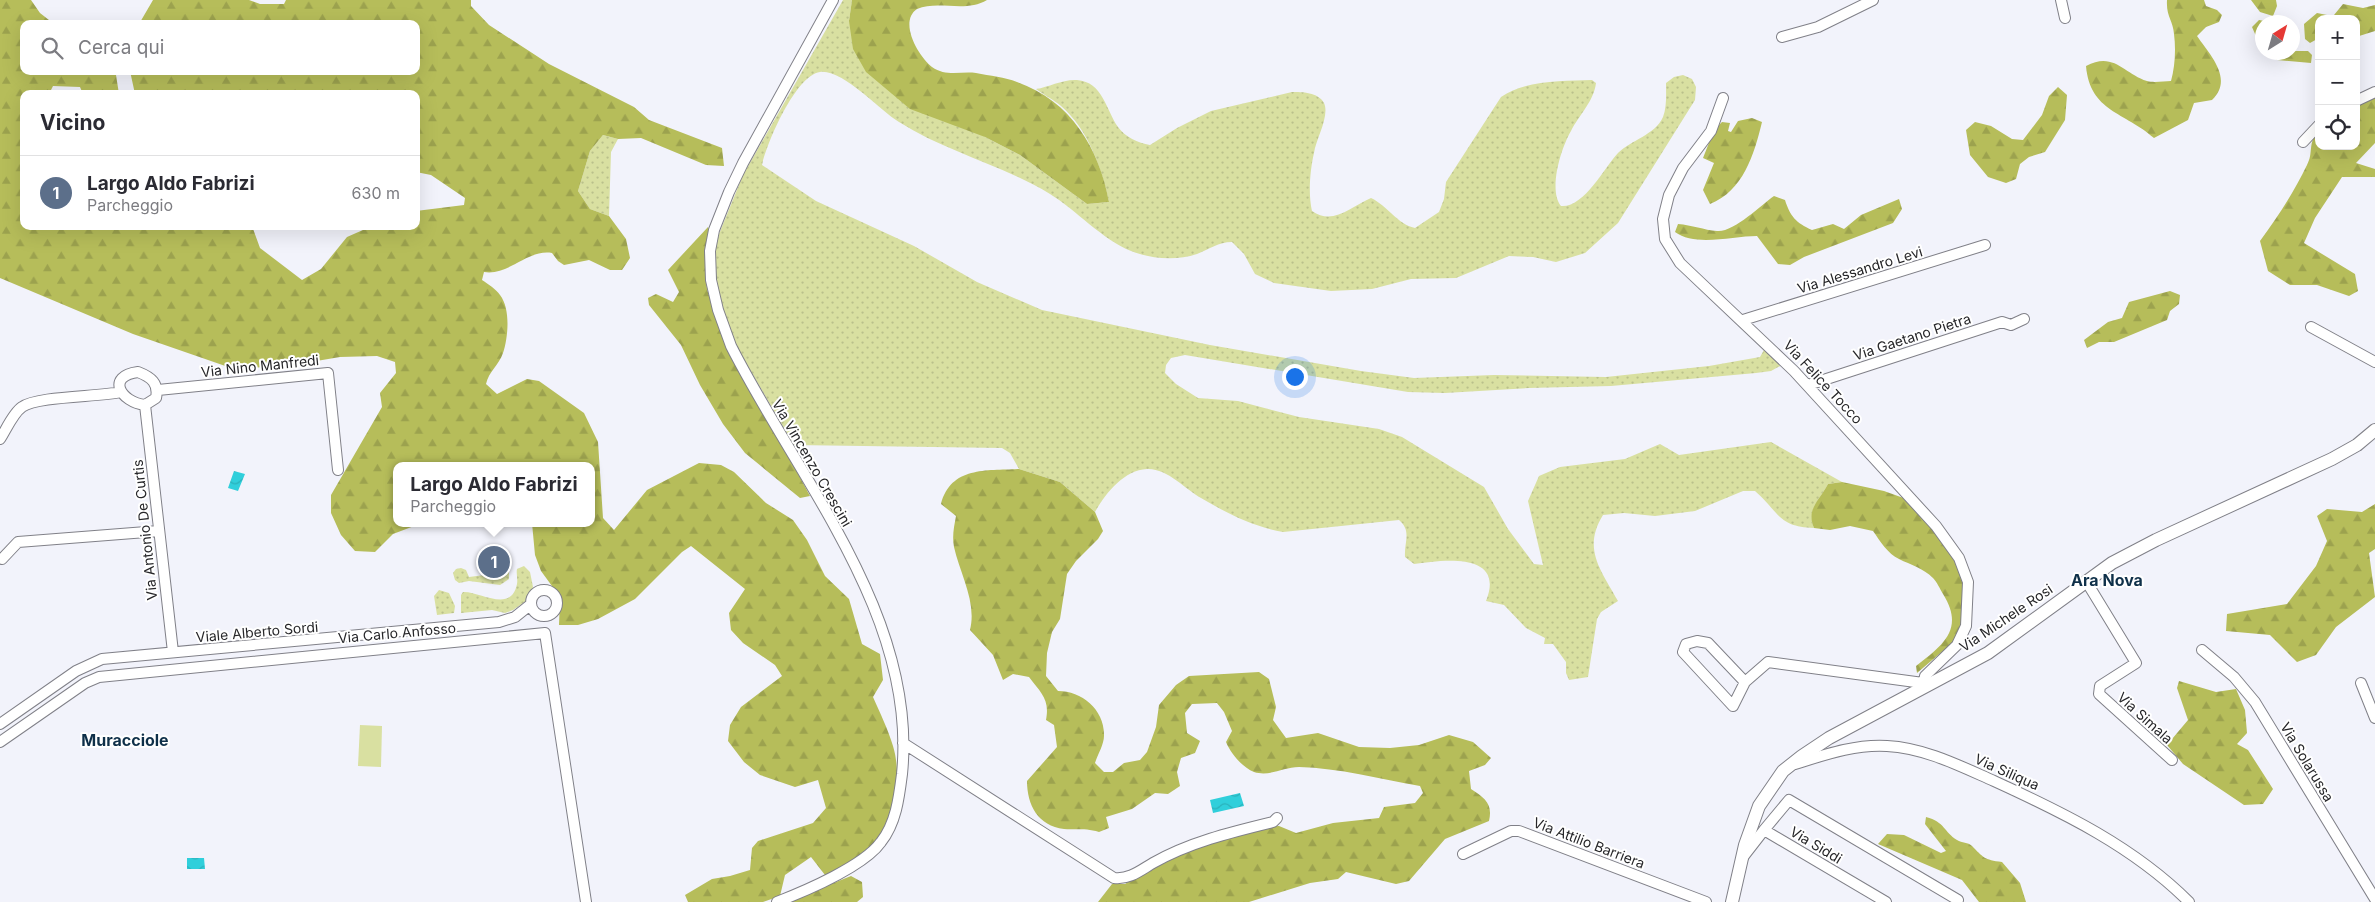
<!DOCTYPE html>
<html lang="it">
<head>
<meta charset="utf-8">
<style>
  :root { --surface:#fff; --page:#f7f7f7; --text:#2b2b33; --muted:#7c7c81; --line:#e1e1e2; --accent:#1a73e8 }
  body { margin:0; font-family:Inter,sans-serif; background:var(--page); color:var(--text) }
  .controls { position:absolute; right:15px; top:15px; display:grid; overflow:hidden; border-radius:10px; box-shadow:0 5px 20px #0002 }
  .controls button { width:45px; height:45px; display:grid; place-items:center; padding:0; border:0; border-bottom:1px solid var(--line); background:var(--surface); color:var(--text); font:25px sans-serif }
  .compass { position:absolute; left:2255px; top:15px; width:45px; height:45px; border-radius:50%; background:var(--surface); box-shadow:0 5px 20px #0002; rotate:37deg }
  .you { position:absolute; left:1294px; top:376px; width:18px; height:18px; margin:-12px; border:4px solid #fff; border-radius:50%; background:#1a73e8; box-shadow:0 0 0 8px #1a73e833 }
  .badge { display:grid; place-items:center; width:32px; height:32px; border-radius:50%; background:var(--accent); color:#fff; font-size:16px; font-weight:700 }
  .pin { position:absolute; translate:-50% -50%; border:2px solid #fff; box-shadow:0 1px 5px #0006 }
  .popup { position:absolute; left:393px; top:462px; width:202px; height:65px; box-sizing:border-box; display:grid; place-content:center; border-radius:10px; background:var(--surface); filter:drop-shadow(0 1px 4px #0005); font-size:16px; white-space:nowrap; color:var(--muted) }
  .popup b { font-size:19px; color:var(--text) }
  .popup::after { content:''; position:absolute; left:50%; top:100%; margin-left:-10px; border:10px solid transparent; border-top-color:var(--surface) }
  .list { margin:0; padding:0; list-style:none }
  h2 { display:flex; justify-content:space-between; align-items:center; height:65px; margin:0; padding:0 20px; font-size:21px }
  h2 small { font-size:16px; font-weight:400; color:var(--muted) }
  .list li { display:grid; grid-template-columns:32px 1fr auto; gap:15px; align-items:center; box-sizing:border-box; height:75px; padding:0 20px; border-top:1px solid var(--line) }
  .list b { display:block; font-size:19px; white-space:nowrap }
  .list p { margin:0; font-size:16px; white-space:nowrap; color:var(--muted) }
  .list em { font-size:16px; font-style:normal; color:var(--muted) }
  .icon { flex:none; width:28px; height:28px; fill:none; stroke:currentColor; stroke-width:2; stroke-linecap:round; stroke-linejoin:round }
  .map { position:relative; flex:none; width:2375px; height:902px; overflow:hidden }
  .search { position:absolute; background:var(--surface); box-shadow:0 5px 20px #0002; left:20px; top:20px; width:400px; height:55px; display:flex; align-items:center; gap:12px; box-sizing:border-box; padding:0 18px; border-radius:10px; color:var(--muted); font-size:19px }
  .panel { position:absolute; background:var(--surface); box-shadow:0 5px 20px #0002; left:20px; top:90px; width:400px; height:140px; border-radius:10px }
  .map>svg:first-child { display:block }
  .grass { fill:url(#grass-dots) }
  .forest { fill:url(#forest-firs) }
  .green { fill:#d9e0a1 }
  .water { fill:url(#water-waves) }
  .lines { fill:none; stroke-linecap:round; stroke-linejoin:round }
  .minor-casing { stroke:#808088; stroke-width:12 }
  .tertiary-casing { stroke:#808088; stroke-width:14 }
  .minor { stroke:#fff; stroke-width:10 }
  .tertiary { stroke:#fff; stroke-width:12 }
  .labels { text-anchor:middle; stroke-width:4; stroke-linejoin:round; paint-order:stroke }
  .street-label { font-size:14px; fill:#262629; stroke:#fff }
  .quarter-label { font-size:16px; font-weight:bold; fill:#0f3049; stroke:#fff }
</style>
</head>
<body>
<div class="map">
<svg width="2375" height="902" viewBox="0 0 2375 902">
  <defs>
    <pattern id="grass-dots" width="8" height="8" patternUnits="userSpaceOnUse" patternTransform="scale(1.25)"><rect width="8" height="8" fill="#d9e0a1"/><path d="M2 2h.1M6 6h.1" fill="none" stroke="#bac08b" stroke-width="1.8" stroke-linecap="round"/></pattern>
    <pattern id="forest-firs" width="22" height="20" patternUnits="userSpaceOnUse" patternTransform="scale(1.25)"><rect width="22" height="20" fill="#b6bd5a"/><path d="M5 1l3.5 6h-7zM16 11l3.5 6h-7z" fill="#9ca24e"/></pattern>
    <pattern id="water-waves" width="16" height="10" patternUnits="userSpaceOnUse" patternTransform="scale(1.25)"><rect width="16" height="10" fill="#30cfdb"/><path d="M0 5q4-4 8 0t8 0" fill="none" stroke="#2ab2bc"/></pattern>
  </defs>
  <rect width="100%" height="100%" fill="#f2f3fb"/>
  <path class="grass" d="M843 0H852L849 21 985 137 1020 155 1087 204 1109 202C1102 169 1088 129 1061 106 1054 100 1044 95 1036 89 1049 87 1063 79 1077 80 1103 82 1106 110 1118 127 1125 137 1138 143 1150 145L1177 128 1211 111 1292 92C1302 92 1318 92 1324 103 1330 116 1316 139 1314 153 1310 170 1308 194 1312 211 1333 226 1350 207 1371 198 1388 206 1397 224 1415 228L1439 212 1444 199 1446 182 1501 97C1526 80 1563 81 1592 80L1596 83C1594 101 1579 115 1571 131 1561 148 1548 190 1561 206 1584 208 1604 168 1618 153 1631 140 1655 135 1663 117 1667 107 1666 93 1666 83L1674 77 1683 75 1692 79 1696 87 1695 100 1618 223 1585 253 1556 262 1533 257 1509 256 1456 278 1411 279 1372 289 1331 291 1274 283 1255 274 1244 254 1232 242C1218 242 1210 249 1197 254 1176 261 1151 259 1131 251 1103 240 1076 210 1050 194 1003 165 946 152 899 122 880 111 843 69 820 72 796 75 767 142 762 165L816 201 914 246 977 282 1042 310 1210 345 1361 371 1414 378 1494 375 1606 377 1709 366 1760 357 1764 350 1774 352 1782 365 1771 371 1756 373 1611 386 1529 388 1445 393 1408 392 1185 355 1171 358 1166 365 1165 373 1176 384 1198 398 1238 401 1299 417 1379 429 1402 437 1484 487 1508 529 1534 564 1543 565 1528 501 1539 476 1560 467 1625 459 1660 444 1679 455 1771 442 1842 482 1828 484C1819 501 1807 509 1814 528 1778 527 1780 513 1755 491H1743L1695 511 1655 516 1624 513 1603 515C1582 549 1601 570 1618 601L1601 612 1597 619 1588 677 1569 680 1566 673V662L1553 644H1544L1545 638 1526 628 1504 605 1486 601C1506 551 1442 560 1414 564L1405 557C1404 542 1412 531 1399 520L1283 532C1254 527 1226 513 1201 498 1185 489 1167 468 1147 469 1124 470 1105 494 1095 512L1060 482 1019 469 1010 453 1002 448 794 445 733 341 722 314 713 258 719 234 743 175Z
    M603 135 618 139 611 152 609 216 590 209 578 191 590 151Z
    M524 566 530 572 533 587 526 601 513 610 505 613 492 610 461 613V595L463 592C480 591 511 614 517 584 518 579 516 574 517 569Z
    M461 568 466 570 469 577 500 573 501 569 505 568 509 572V579L500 585 469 581 459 583 455 580 453 573 456 569Z
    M439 590 449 593 455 606 454 613 437 615 434 596Z"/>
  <path class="forest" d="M0 0H31L40 13 54 24H24V71H111L116 75 119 94H83L80 87 53 86 49 94H24V226H252L260 248 302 280 321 269 347 237 372 226H416V211L464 205 465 198 431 175 416 172V94H135L130 71H416V24H139L153 0H249L260 4H284L286 0H471V6L489 25 549 64 634 107 649 120 722 148 724 166 706 165 641 138 618 139 603 135 590 151 578 191 590 209 609 216 626 239 630 258 622 270H610L589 260 564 265 558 261 552 253C527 249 509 276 484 272L482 280C488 284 496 289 500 295 511 309 508 338 503 353 499 365 489 371 486 384L497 394 527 379 539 381 584 413 598 442 603 518 614 530 647 490 699 463 721 465 734 472 766 503 793 520 807 540 825 576 849 599 862 644 880 654 883 680 873 697C880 713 888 729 893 746 904 782 891 827 866 853 857 863 837 869 825 875L811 857 785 875 780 896 763 902H688L685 895 712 879 730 876 750 870 752 848 758 841 813 823 826 808 818 780 795 787 760 775 744 762 728 741 730 725 741 707 782 676 775 665 743 643 731 630 729 613 745 589 691 546 682 552 635 599 598 619 578 625H559L560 597 541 571 535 555 532 523H592V466H396V523H422L393 534 375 552 355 551 341 535 331 513V495L382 407 380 393 396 373 395 362 377 356 340 357 293 365 234 369 133 334 0 278Z
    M852 0H987C966 13 938 0 917 9 898 22 919 57 932 67 946 77 961 71 976 73 990 76 1005 77 1017 82 1071 101 1099 148 1109 202L1087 204 1020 155 985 137 910 109 866 72 853 49 849 21Z
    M2167 0H2204L2206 6 2217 10 2222 15 2219 22 2206 27 2197 36C2210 55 2234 79 2212 100L2194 103 2188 120 2154 138C2125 112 2090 112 2086 66 2114 51 2124 74 2147 81 2154 83 2164 81 2171 81 2175 67 2176 49 2174 34 2173 20 2166 17 2167 0Z
    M2251 0H2276L2277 6 2273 16 2260 12Z
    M2343 4 2363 8 2375 5V31L2356 37V19H2335L2334 15Z
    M2317 13 2327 15V19H2319V38L2310 43 2305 39 2304 24Z
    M2259 20 2270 22H2262V50L2252 27Z
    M2293 47 2295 51H2308L2312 55 2311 63 2277 60 2267 53 2292 52Z
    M2058 87 2067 95 2065 120 2045 152 2029 157 2020 164 2016 179 2006 183 1988 177 1970 155 1966 130 1975 122 1991 126 2012 139 2023 140 2042 115 2049 96Z
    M2375 98V143L2356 163 2375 169V177H2342L2315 218 2304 243 2355 274 2358 291 2349 296 2317 285H2290L2268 271 2260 241C2278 217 2294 192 2307 165 2314 152 2307 144 2319 129V146H2356V105Z
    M1752 118 1762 122C1754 155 1743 191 1710 204L1703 190 1714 163 1703 158 1714 130 1722 122 1730 123 1728 131 1731 132 1738 121Z
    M1774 196 1785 200C1790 216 1796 223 1812 230L1833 224 1844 229 1861 215 1899 199 1902 209 1893 223 1804 257 1790 265 1778 264 1757 236C1733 236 1695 247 1675 232L1678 224C1692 225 1704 230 1717 231 1733 233 1761 205 1774 196Z
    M708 227 710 233 705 266 707 289 717 322 810 496 800 498 745 453 723 424 700 385 681 345 649 305 648 298 656 294 673 302 679 292 668 270Z
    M2170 291 2180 295 2179 304 2170 311 2167 320 2114 342H2099L2087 348 2084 340 2108 322 2122 318 2129 302Z
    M1019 469 1060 482 1095 512 1103 531 1098 539 1076 561 1067 574 1060 619 1052 632 1047 653 1046 676 1058 691C1082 691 1105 710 1104 736 1104 744 1098 754 1095 763L1104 772H1113L1124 763 1140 760 1147 752 1156 727 1159 705 1176 685 1189 676 1259 672 1269 679 1276 707 1273 720 1286 738 1318 733 1359 747 1390 748 1419 745 1449 735 1473 742 1491 758 1485 765 1469 771 1471 789C1485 798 1493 804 1489 821L1445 839 1409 881 1396 884 1346 872 1338 879 1310 883 1249 902H1098L1112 884H1125L1173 855 1259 827 1279 826 1296 833 1333 823 1379 818 1384 807 1415 803 1423 793 1420 786C1380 779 1339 768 1299 767 1283 767 1270 777 1254 772 1242 767 1231 754 1226 742L1232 731 1224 712 1217 703 1192 704 1185 713 1187 733 1200 741 1195 753 1181 758 1177 772 1180 786 1168 794 1155 793 1132 809 1106 817 1109 828 1099 832C1086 828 1077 830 1064 829 1038 826 1027 805 1027 781L1057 747 1054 725 1046 720C1050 699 1041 693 1029 677L1013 674 1003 680 993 655 970 630C977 602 960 574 954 547 952 536 954 527 956 516L941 504C951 466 987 471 1019 469Z
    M1842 482 1884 491 1909 500 1950 545 1966 580 1963 628 1957 639 1917 673 1916 666C1943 645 1965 629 1943 594 1940 589 1937 582 1933 578 1923 568 1911 565 1899 559 1888 554 1880 541 1873 531L1850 526 1830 530 1814 528C1806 509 1819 501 1828 484Z
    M2375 504V549L2369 553 2375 597 2336 627 2316 655 2297 662 2270 635 2226 631 2227 614 2287 604 2316 566 2327 541 2317 516 2327 509 2362 512Z
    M2179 681 2216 692 2236 689 2245 710 2247 733 2237 744 2248 750 2273 789 2263 804 2244 805 2183 764 2167 745 2188 720 2177 688Z
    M1926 817C1945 822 1944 832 1957 840 1962 843 1968 842 1972 846 1983 857 1984 860 2002 862L2020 883 2026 902H1979L1962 880 1878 844 1887 834 1904 835 1941 853 1946 851 1925 824Z
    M851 876 862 882 863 897 857 902H786Z"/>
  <path class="green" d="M360 725 382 726 381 767 358 766Z"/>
  <path class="water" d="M234 471 245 474 238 491 228 488Z
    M1240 793 1244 806 1213 813 1210 800Z
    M187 858H204L205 869H187Z"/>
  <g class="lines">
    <g class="minor-casing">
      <path id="minor" d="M2061 0 2065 18
        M1782 37 1818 27 1873 0
        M1723 98 1711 131 1683 168 1669 195 1663 219 1665 239 1680 263 1794 371 1936 526 1959 558 1968 582 1966 626 1957 645 1925 676 1923 688
        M2356 101 2375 92
        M2303 142 2319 125
        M1743 320 1985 245
        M2311 327 2375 362
        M138 372C151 377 159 383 156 398L145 405C120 402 106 376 138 372Z
        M1808 385 2002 322 2011 325 2024 319
        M158 390 328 373 338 470
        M145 405 173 652
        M0 439C6 430 13 413 22 407 37 396 98 397 121 392
        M2 559 18 542 159 531
        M2086 581 2136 663 2100 686 2099 694 2172 760
        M531 603a13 13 0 1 1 26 0a13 13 0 1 1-26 0Z
        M2202 650 2234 677 2255 702 2375 899
        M1745 682 1708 643 1697 641 1686 644 1683 652 1733 706 1745 682 1768 662 1923 683
        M2361 683 2375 718
        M0 724 76 671 102 659 499 622 515 617 530 605
        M0 742 85 683 99 677 545 633 586 902
        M903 743 1114 878C1129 880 1141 870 1153 863 1190 842 1232 832 1273 822L1277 818
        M1795 764C1824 755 1855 744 1887 746 1925 748 1960 766 1994 781 2064 813 2134 847 2189 902
        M1764 830 1789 800 1958 900
        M1463 854 1511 831H1519L1706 902
        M1743 857 1764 830 1886 902
        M777 902C805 891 864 866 881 842 896 823 899 798 902 774 918 616 798 479 731 346L718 310 711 280 710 251 714 230 729 192 743 163 833 0"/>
    </g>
    <g class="tertiary-casing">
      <path id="tertiary" d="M1732 902 1745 845 1759 806 1783 771 1802 756 1829 738 1988 653 2112 563 2156 540 2332 459 2357 445 2375 430"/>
    </g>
    <use href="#minor" class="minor"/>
    <use href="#tertiary" class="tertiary"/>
  </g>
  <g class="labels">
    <g class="street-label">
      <text transform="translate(1860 270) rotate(-17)" y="5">Via Alessandro Levi</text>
      <text transform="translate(1912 337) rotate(-18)" y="5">Via Gaetano Pietra</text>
      <text transform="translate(260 366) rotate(-6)" y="5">Via Nino Manfredi</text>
      <text transform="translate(1823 382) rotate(47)" y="5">Via Felice Tocco</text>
      <text transform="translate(812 463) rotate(60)" y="5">Via Vincenzo Crescini</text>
      <text transform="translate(145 530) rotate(-96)" y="5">Via Antonio De Curtis</text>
      <text transform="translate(2006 618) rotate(-34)" y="5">Via Michele Rosi</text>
      <text transform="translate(257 632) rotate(-5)" y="5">Viale Alberto Sordi</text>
      <text transform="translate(397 633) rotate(-5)" y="5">Via Carlo Anfosso</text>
      <text transform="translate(2145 718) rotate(42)" y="5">Via Simala</text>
      <text transform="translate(2307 762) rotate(59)" y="5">Via Solarussa</text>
      <text transform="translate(2007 772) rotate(24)" y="5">Via Siliqua</text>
      <text transform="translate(1589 843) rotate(21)" y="5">Via Attilio Barriera</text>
      <text transform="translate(1816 845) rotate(31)" y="5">Via Siddi</text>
    </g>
    <g class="quarter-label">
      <text x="2107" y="586">Ara Nova</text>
      <text x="125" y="746">Muracciole</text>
    </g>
  </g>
</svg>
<div class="controls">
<button>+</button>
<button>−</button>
<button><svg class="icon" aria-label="locate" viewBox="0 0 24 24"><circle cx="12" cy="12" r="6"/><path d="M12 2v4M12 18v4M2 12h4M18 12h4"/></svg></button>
</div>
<svg class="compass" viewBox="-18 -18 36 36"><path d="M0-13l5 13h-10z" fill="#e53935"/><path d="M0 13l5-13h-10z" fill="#7c7c81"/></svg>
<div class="you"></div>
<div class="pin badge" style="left:494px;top:562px;background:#5c6f8a">1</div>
<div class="popup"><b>Largo Aldo Fabrizi</b>Parcheggio</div>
<div class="search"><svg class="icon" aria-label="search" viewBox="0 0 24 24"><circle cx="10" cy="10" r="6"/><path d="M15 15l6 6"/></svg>Cerca qui</div>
<section class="panel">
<h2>Vicino<small></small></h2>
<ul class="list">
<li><span class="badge" style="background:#5c6f8a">1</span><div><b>Largo Aldo Fabrizi</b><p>Parcheggio</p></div><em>630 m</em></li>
</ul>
</section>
</div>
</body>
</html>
